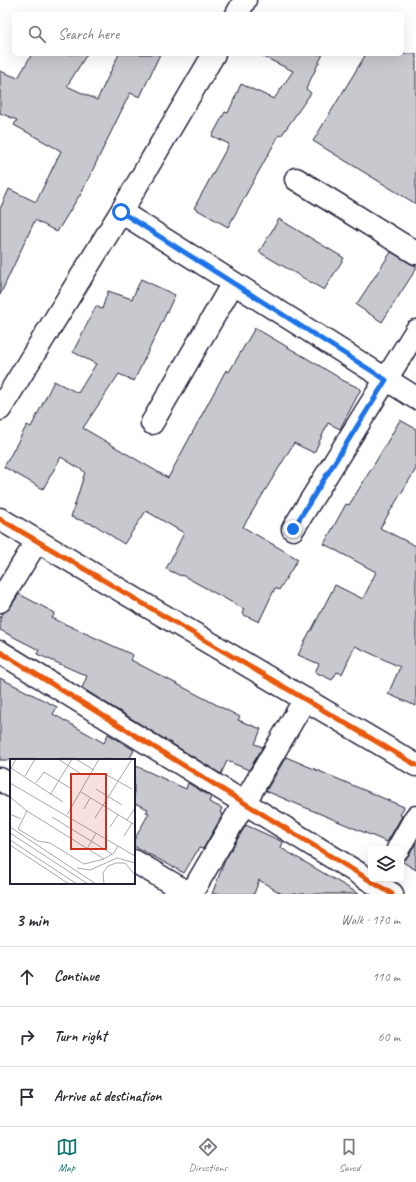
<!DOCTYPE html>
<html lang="en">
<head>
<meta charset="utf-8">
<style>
  :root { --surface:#fff; --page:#f2f2f3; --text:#2b2b33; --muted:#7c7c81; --line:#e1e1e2; --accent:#0f766e }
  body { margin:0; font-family:Caveat,sans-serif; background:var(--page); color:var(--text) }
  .controls { position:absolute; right:12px; bottom:12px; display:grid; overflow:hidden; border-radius:6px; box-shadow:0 4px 16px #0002 }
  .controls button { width:36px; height:36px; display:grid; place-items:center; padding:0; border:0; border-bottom:1px solid var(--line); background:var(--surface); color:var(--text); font:20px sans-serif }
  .stop { position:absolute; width:12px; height:12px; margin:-9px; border:3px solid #1a73e8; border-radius:50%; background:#fff }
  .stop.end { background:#1a73e8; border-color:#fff; box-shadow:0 1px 4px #0008 }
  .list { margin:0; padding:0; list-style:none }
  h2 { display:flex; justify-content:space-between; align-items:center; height:52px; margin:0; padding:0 16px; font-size:17px }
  h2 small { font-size:13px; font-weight:400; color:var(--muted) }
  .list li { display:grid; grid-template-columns:26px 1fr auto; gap:12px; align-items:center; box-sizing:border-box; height:60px; padding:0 16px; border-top:1px solid var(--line) }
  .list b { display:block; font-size:15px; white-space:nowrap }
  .list em { font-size:13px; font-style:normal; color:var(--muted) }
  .icon { flex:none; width:22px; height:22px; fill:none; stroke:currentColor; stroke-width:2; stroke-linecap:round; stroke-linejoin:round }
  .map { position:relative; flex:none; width:416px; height:894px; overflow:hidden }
  .search { position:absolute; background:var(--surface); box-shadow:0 4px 16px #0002; left:12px; right:12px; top:12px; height:44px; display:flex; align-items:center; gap:10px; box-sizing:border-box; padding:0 14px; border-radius:6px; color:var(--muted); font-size:15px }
  .sheet { height:232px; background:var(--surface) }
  nav { display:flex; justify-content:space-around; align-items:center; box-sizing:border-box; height:56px; border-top:1px solid var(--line); background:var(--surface); font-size:11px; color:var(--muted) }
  nav a { display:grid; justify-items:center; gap:2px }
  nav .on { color:var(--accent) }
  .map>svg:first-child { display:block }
  .building { fill:#c8c8cf; stroke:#22223b }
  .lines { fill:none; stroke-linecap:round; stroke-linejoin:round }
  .minor-casing { stroke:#22223b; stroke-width:25 }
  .minor { stroke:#fff; stroke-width:22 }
  .cycleway-casing { stroke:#fff; stroke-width:8 }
  .cycleway { stroke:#e8590c; stroke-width:5 }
  .route { stroke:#1a73e8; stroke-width:5 }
  .inset-road { fill:none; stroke:#a7a7b1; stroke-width:1 }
  .view { fill:#c8321e; fill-opacity:0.15; stroke:#c8321e; stroke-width:2 }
  .inset-edge { fill:none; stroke:#22223b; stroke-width:2 }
</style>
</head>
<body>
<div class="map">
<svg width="416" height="894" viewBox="0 0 416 894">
  <rect width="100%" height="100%" fill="#fff"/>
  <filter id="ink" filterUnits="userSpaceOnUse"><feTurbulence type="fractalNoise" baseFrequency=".025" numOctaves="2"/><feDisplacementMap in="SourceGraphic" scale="8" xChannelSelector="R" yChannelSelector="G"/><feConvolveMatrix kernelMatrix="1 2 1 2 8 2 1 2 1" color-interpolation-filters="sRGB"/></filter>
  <g filter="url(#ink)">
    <path class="building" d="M32 54H87L67 86 97 100 119 54H160L140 97 130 93 80 196H79L57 232 35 220 0 295V209L9 189 36 202 61 151 14 125 17 120 0 113V71L18 78Z
      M258 54H323L306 89 311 93 281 136 279 135 228 227 194 208 229 144 212 136 225 112 228 113 241 84 274 99 293 71Z
      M366 54H416V204L313 141Z
      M279 219 344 258 324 290 259 252Z
      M391 252 416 266V269L382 322 356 305Z
      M141 279 175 295 134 381 119 374 83 428 168 478 226 370 229 372 255 328 320 366 338 377V378L361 389 340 429 328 423 314 453 294 443 243 527 298 559 279 590 275 588 259 622 242 614 244 609 182 575 181 576 166 569 184 533 146 511 124 544 95 525 71 517 85 472 61 457 43 489 4 467 27 425 31 427 54 381 78 393 96 364 73 352 96 306 102 309 108 291 132 299Z
      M400 420 416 429V469L380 528 416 546V706L388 694 400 667 355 646 342 674 337 672 332 680 315 672 319 664 298 655 310 631H311L335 585 363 599 376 572 324 544 346 504 349 505 375 463Z
      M19 594 55 613 52 618 133 655 131 660 240 717 238 720 261 729 255 744 263 747 249 770 227 761 221 774 82 688 87 676 37 654 39 650 0 630V618L3 613 10 608Z
      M0 678 57 707 53 714 104 743 108 734 134 750 130 758 134 760H0Z
      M286 757 404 807 400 815 402 816 387 842 266 791Z
      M134 765 186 789 188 783 211 797 209 802 222 808 220 813 223 814 203 849 199 848 184 873 134 846V840L149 813 146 812 148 809 134 803Z
      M246 825 283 842 281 848 359 894H282L259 880 254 894H212L225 860Z
      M416 842V870L401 861 409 855Z"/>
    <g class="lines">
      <g class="minor-casing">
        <path id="minor" d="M237 14 245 0
          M296 179 416 253
          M121 212 416 398
          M0 409 121 212 214 54
          M152 423 233 283
          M0 519 416 765
          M293 529 416 331
          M0 601 37 541
          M0 652 392 894
          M0 779 11 786
          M398 849 416 817
          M134 861 190 894
          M191 894 305 699"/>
      </g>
      <use href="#minor" class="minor"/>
      <g class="cycleway-casing">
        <path id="cycleway" d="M0 519 416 765
          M0 652 392 894"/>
      </g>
      <use href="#cycleway" class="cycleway"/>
    </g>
  </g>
  <g class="lines" filter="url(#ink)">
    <path class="route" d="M121 212 386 380 293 529"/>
  </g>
  <g transform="translate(10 759)">
    <rect width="125" height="125" fill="#fff"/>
    <path class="inset-road" d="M48 0 71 15M66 0 84 11M1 9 53 43M0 11 6 0M95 15 122 30M15 17 25 0M0 24 125 97M26 24 34 13 60 29M86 30 112 46M71 33 125 66M40 36 62 0M0 38 17 52 94 100M74 50 80 39M17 52 8 70 28 82 40 84 74 105 94 100 104 94 108 87M0 55 11 60M57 56 89 0M42 58 102 95M85 59 122 0M117 61 125 49M0 68 86 125M100 68 108 56M0 74 78 125M114 77 122 64M0 81 67 125M0 86 59 125M77 90 86 74M67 109 80 111 107 99 125 104M94 125 93 114 98 107 106 104H115L125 116"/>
    <path class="view" d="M61 15H96V90H61Z"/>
    <rect width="125" height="125" class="inset-edge"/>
  </g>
</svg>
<div class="controls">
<button><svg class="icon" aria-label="layers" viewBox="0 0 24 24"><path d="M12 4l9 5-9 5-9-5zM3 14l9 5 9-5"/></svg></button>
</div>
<div class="stop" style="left:121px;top:212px"></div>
<div class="stop end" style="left:293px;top:529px"></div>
<div class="search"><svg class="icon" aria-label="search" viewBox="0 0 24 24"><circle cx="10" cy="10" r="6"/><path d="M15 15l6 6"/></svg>Search here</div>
</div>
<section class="sheet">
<h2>3 min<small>Walk · 170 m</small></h2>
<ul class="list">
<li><svg class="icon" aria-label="ahead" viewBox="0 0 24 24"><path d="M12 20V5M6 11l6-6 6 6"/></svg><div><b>Continue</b></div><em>110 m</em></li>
<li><svg class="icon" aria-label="right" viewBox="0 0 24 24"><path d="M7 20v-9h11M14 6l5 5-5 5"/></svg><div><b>Turn right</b></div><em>60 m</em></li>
<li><svg class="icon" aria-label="arrive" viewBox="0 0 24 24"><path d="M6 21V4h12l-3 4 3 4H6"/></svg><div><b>Arrive at destination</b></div></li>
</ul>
</section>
<nav>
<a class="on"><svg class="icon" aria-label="map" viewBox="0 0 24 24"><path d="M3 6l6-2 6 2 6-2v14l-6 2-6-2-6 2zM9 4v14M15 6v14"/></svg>Map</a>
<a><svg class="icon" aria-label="directions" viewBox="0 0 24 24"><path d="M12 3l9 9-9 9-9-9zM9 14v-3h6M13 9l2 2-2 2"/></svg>Directions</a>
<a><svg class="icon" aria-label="saved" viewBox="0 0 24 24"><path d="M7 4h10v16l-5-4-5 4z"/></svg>Saved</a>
</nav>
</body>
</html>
